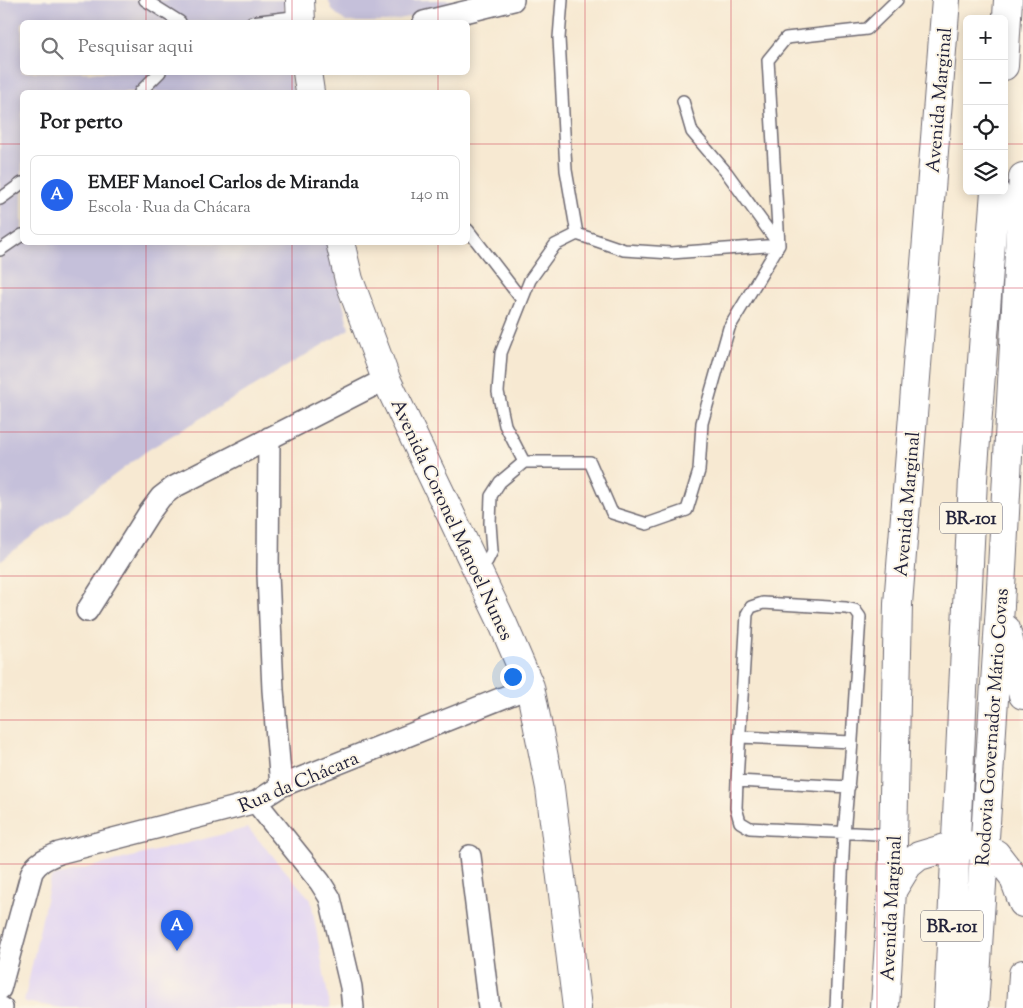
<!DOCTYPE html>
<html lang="pt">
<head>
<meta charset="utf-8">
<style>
  :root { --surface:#fff; --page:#f6f6f6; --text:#202124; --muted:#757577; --line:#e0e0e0; --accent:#2563eb }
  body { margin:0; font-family:"Sorts Mill Goudy",serif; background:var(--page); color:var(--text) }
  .controls { position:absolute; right:15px; top:15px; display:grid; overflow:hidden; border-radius:8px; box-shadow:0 2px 12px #0003 }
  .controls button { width:45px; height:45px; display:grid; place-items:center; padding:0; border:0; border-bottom:1px solid var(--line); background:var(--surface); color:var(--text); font:25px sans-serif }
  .you { position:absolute; left:512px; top:676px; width:18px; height:18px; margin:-12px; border:4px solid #fff; border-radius:50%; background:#1a73e8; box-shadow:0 0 0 8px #1a73e833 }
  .badge { display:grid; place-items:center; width:32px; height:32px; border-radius:50%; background:var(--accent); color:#fff; font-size:16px; font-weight:700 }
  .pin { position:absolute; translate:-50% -41px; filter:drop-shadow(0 1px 2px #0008) }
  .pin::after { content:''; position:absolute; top:26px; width:18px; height:15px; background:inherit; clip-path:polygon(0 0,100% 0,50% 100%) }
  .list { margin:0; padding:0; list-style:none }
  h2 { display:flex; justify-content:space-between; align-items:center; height:65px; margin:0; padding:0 20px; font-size:21px }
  h2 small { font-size:16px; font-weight:400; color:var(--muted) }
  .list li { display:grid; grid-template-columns:32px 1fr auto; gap:15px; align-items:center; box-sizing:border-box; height:80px; margin:0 10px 10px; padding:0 10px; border:1px solid var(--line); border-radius:8px }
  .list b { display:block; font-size:19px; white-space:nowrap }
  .list p { margin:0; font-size:16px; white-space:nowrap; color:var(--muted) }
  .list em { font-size:16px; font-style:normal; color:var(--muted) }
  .icon { flex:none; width:28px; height:28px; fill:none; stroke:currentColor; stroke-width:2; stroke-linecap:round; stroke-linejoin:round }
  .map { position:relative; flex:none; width:1023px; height:1008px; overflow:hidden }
  .search { position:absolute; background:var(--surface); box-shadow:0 2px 12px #0003; left:20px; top:20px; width:450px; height:55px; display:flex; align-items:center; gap:12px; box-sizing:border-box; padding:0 18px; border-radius:8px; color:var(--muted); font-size:19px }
  .panel { position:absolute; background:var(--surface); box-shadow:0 2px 12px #0003; left:20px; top:90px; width:450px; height:155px; border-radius:8px }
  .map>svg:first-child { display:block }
  .built { fill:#e1d4f3 }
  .industrial { fill:#c5c0da }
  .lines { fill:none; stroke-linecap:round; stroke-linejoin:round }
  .lane-casing { stroke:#6d6870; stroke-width:14 }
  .street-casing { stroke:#6d6870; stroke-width:24 }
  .secondary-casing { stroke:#6d6870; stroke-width:30 }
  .primary-casing { stroke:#6d6870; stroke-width:30 }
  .lane { stroke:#fff; stroke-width:11 }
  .street { stroke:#fff; stroke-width:21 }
  .secondary { stroke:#fff; stroke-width:28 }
  .primary { stroke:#fff; stroke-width:28 }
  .grid { fill:none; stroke:#d1495b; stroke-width:1; stroke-opacity:0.55 }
  .labels { text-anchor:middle; stroke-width:4; stroke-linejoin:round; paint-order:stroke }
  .shield { fill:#fcf5e5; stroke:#63616e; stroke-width:1 }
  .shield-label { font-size:18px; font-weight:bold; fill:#22223b }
  .street-label { font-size:19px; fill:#22223b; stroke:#fcf5e5 }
</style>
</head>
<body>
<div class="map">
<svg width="1023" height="1008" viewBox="0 0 1023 1008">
  <rect width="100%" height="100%" fill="#fcf5e5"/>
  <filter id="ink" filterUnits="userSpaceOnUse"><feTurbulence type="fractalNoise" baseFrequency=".02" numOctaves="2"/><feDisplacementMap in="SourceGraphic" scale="10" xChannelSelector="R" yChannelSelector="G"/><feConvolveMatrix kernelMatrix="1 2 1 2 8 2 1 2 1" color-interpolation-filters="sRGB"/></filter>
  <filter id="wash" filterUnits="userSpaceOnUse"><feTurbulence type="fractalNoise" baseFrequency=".0096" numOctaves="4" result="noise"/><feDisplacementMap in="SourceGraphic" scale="20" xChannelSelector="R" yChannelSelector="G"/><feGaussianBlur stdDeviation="1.12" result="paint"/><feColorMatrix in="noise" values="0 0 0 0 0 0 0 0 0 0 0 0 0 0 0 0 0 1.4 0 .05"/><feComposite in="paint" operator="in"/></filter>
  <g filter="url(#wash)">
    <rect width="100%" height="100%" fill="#f7e9d2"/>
    <path class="built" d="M248 828 311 900 330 1008H62L24 1002 51 877Z"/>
    <path class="industrial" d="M0 0H285L284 22H22V72L289 73 293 92H22V242L329 243 349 329 148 450 0 561Z
      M328 0H479L387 22H346L333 11Z"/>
  </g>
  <g filter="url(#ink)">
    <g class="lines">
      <g class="lane-casing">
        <path id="lane" d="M145 0 180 22
          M562 0 559 38 566 170 577 234
          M252 22 300 16
          M140 92 160 72
          M683 101 692 132 727 173 779 245 671 253 624 250 577 234 555 245 530 280 501 353 498 392 505 425 524 462H590L612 513 647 524 687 510 699 471 702 423 729 328 779 245 768 60 786 38 867 29 897 0
          M0 199 22 183
          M468 230 522 300
          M0 250 22 235
          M475 567 487 561 492 551 490 523 491 496 500 482 524 462
          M740 737 852 742
          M737 781 849 787
          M836 1008 844 833 851 755 860 617 855 610 846 608 763 603 751 607 747 614 737 781 736 808 740 822 750 828C798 831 845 832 893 835"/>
      </g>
      <g class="street-casing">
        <path id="street" d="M424 22 513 0
          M269 438 268 574 273 690 281 786
          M87 611 149 513 161 497 174 487 386 379
          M256 802 320 882 330 898 351 987 353 1008
          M470 856 489 1008
          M0 989 32 872C38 861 48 858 59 853L256 802 281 786 530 687
          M0 1008H2"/>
      </g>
      <g class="secondary-casing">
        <path id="secondary" d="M300 0 301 22
          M307 72 310 92
          M340 242 349 280 386 379 503 624 530 687 550 788 577 1008
          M892 891 908 865 919 856 956 845 983 846 996 854 1013 876 1023 903
          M885 1008 892 891 898 604 946 0
          M1021 1008 1023 974"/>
      </g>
      <g class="primary-casing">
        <path id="primary" d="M1004 66 1008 0
          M1006 629 1023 695
          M948 1008 973 479 995 191
          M974 1008 1000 606 1023 177"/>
      </g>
      <use href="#lane" class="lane"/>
      <use href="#street" class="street"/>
      <use href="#secondary" class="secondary"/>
      <use href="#primary" class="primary"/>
    </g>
  </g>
  <path class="grid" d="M146 0V22M292 0V22M438 0V22M585 0V1008M731 0V1008M877 0V1008M146 72V92M292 72V92M438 72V92M0 144H22M468 144H967M1004 144H1023M146 242V1008M292 242V1008M438 242V1008M0 288H1023M0 432H1023M0 576H1023M0 720H1023M0 864H1023"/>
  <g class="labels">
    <g class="shield">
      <rect x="940" y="502.5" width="62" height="31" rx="4"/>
      <rect x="921" y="910.5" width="62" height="31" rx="4"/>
    </g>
    <g class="shield-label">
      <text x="971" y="524">BR-101</text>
      <text x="952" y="932">BR-101</text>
    </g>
    <g class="street-label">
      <text transform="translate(938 100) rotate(-85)" y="7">Avenida Marginal</text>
      <text transform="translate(906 504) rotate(-85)" y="7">Avenida Marginal</text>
      <text transform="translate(453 519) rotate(65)" y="7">Avenida Coronel Manoel Nunes</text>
      <text transform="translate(991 727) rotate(-86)" y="7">Rodovia Governador Mário Covas</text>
      <text transform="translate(298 781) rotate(-23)" y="7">Rua da Chácara</text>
      <text transform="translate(890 908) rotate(-87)" y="7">Avenida Marginal</text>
    </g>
  </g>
</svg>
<div class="controls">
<button>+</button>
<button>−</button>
<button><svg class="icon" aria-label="locate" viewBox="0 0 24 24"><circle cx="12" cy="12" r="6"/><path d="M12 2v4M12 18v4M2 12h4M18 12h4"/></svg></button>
<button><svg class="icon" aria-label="layers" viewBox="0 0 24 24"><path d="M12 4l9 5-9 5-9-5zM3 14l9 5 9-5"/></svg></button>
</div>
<div class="you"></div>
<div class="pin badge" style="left:177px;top:951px">A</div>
<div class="search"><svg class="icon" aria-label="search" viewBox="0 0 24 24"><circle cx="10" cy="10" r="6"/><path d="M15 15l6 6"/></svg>Pesquisar aqui</div>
<section class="panel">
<h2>Por perto<small></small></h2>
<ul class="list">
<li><span class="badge">A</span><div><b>EMEF Manoel Carlos de Miranda</b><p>Escola · Rua da Chácara</p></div><em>140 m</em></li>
</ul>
</section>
</div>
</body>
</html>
